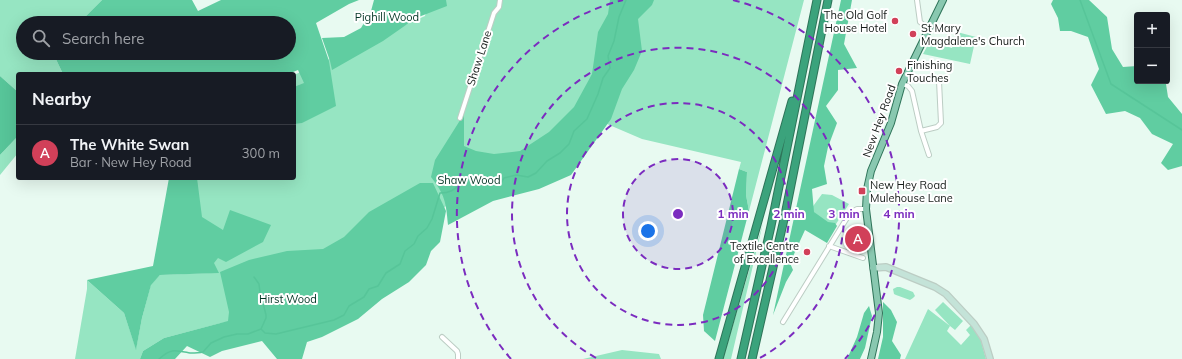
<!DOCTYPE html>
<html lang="en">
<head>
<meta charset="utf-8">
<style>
  :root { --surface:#171b24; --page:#242831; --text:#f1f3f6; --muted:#9ea1a6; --line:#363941; --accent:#d14059 }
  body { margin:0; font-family:Mulish,sans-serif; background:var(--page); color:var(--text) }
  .controls { position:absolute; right:12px; top:12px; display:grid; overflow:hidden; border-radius:4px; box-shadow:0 4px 16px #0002 }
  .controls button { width:36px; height:36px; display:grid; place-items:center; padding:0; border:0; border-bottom:1px solid var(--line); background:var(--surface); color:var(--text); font:20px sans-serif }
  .you { position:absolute; left:648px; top:231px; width:14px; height:14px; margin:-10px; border:3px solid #fff; border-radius:50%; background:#1a73e8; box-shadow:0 0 0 6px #1a73e833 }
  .badge { display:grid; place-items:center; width:26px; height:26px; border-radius:50%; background:var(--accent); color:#fff; font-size:13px; font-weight:700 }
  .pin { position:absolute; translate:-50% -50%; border:2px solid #fff; box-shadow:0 1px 4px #0006 }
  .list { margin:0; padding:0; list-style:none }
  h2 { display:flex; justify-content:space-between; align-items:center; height:52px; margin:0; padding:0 16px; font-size:17px }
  h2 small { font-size:13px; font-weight:400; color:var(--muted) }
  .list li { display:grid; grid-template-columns:26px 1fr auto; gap:12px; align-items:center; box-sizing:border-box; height:56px; padding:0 16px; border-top:1px solid var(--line) }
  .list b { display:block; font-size:15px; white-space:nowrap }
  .list p { margin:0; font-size:13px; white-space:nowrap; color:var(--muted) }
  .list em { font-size:13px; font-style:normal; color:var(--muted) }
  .icon { flex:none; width:22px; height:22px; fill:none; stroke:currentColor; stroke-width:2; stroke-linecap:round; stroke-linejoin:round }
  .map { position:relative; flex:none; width:1182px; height:359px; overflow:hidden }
  .search { position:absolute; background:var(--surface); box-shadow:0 4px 16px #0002; left:16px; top:16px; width:280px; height:44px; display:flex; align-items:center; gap:10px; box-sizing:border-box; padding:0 14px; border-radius:22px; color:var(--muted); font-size:15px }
  .panel { position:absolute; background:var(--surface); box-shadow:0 4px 16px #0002; left:16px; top:72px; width:280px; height:108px; border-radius:4px }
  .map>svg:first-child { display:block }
  .green { fill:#96e5c2 }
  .forest { fill:#60cda1 }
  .water { fill:#57c599 }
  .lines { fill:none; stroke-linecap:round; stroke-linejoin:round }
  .stream { stroke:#57c599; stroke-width:1.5 }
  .street-casing { stroke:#bccdc4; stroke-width:6 }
  .secondary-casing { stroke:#bccdc4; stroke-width:8 }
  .primary-casing { stroke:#2e7459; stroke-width:8 }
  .highway-casing { stroke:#2e7459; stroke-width:9 }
  .street { stroke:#fff; stroke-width:4 }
  .secondary { stroke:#c4e3d8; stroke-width:5.5 }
  .primary { stroke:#89c8b0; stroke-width:6 }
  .highway { stroke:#3ba37c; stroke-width:7 }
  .ring { fill:none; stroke:#7b2cbf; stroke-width:2; stroke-dasharray:7 5 }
  .poi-dot { fill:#d14059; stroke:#fff; stroke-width:1.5 }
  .labels { text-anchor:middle; stroke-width:4; stroke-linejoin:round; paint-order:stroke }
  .poi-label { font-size:11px; fill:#161c19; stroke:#fff; text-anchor:start }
  .park-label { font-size:11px; fill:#023524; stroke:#fff }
  .street-label { font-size:11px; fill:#161c19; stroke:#fff }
  .centre { fill:#7b2cbf; stroke:#fff; stroke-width:2 }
  .ring-label { font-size:12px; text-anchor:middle; font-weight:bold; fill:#7b2cbf; stroke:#fff; stroke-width:4; stroke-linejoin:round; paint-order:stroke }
</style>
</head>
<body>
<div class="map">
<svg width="1182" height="359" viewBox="0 0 1182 359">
  <rect width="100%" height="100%" fill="#e8faf1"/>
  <path class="green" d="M0 0H102L79 23H23V53H53L63 74H18V92L0 76Z
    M429 0H804L749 211 746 195 747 172 739 169 741 162 642 139 600 121 454 198 341 310 221 323 164 338 143 351 140 359H75L87 289V280L124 313 136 349 142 318 151 284 160 275 210 273 189 178H294V75L425 16Z
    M957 32 976 37 970 64 923 54 930 41 952 48Z
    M18 136V153L0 175V155Z
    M822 194 832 195 849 204 836 224C822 224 820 219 811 209Z
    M763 223 731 359H723Z
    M897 287H900L913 292 915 296 913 298 910 300 896 295 894 294 893 289Z
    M943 302 963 321 955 330 950 326 947 331 961 345 970 335 966 330 971 325 979 334 986 359H905L928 309 950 326 935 310Z
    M622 350 659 354 661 359H583Z"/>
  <path class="forest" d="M102 0H192L198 11 221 0H359L349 4 316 23 329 61 336 106 302 123 294 124V87L304 83 298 70 288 74H63L53 53H289V23H79Z
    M374 0H446L447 6 416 18 383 41 332 70 330 61 322 38 344 37 361 28 371 11Z
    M610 0H654L652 5 638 19 642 51 634 70 622 89 611 119 571 175 539 189 493 201 448 225C446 202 445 195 431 177L435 160 464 114V146L476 151 494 154 520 151 549 132 574 107 592 74 598 32 608 14Z
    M841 0H852L844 44 857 68 838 70V90L826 106 837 123 828 147 824 166 827 184 812 189 814 212 828 222 835 223 837 226 827 243 805 230 790 263 793 270 786 282 773 315Z
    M1053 0H1089L1107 17 1112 49 1123 67 1137 66V81H1152L1166 84 1168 97 1182 114V166L1168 170 1161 163 1173 144 1152 134 1140 118 1125 111 1106 114 1091 85 1099 69 1088 37 1071 31H1060L1058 18 1051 4Z
    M739 169 747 172 746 195 749 211 715 341 704 331 703 315Z
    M169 178H197L202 217 223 230 230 210 271 225 263 242 226 262 218 258 214 263 219 273 160 275 151 285 142 318 136 350 124 313 87 280 153 266Z
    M420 183H433L446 211 440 242 431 251 426 265 409 282 382 299 358 319 322 337 307 342 302 359H277L262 341 222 351 210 357 187 346 175 359H140L143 351 164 338 228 321 229 312 220 272 249 260 287 251 323 249 344 237 369 212Z
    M883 302 891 310 897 322 892 341 901 355 900 359H878L883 337Z
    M869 306 872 316 865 348 860 359H847L857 337 864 313Z"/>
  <path class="water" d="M0 76 18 92V136L0 155Z"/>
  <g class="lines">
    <path class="stream" d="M1080 0 1111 84 1182 130
      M254 277 259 284 261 300 263 303 266 315V318L261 329
      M159 359C171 348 175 350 190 353 194 353 199 353 203 352L211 343 224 337 237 334H248L261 329 265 333 276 334 334 320 344 315 349 306 364 297 369 289 378 286 386 273 400 264 405 251 414 244 418 236 427 228 432 219 440 193C458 193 457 182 470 179 475 178 481 182 485 183 491 184 495 184 501 183L504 178 516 175 528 177 536 173 547 161 560 153 569 144 574 131 587 119 598 94 603 78 610 68 608 56 614 41 619 17 626 0"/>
    <g class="street-casing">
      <path id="street" d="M917 0 920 22 929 29
        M902 84 908 86 912 91 921 131 929 155
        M460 118 494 13 499 7 500 0
        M921 131 937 127 941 123 939 81 936 78H932
        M829 246 863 258
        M783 322 850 213 857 209H866
        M442 337 457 351 458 354V359"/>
    </g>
    <g class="secondary-casing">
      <path id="secondary" d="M873 268 886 267 935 287 946 294 974 324 984 339 990 359"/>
    </g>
    <g class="primary-casing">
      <path id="primary" d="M871 359 877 332 879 313 866 209 867 189 871 171 891 123 902 84 943 0"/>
    </g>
    <g class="highway-casing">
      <path id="highway" d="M719 359 792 101
        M741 359 771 226 817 0
        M752 359 785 215 828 0"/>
    </g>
    <use href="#street" class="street"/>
    <use href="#secondary" class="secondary"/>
    <use href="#primary" class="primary"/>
    <use href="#highway" class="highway"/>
  </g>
  <circle cx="678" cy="214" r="55" fill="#7b2cbf" fill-opacity=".12"/>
  <g class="ring">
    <circle cx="678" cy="214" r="55"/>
    <circle cx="678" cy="214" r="111"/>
    <path d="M596 358A166 166 0 1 1 760 358"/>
    <path d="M511 359A221 221 0 0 1 623 0M733 0A221 221 0 0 1 845 359"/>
  </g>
  <g class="poi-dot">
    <circle cx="895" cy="21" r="4"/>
    <circle cx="913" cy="34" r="4"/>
    <circle cx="899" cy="71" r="4"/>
    <rect x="858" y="187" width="8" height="8" rx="2"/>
    <circle cx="807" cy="252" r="4"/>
  </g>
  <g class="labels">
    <g class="poi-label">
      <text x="887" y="19" text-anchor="end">The Old Golf<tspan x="887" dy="13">House Hotel</tspan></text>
      <text x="921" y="32">St Mary<tspan x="921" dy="13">Magdalene's Church</tspan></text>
      <text x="907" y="69">Finishing<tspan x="907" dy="13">Touches</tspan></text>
      <text x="870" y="189">New Hey Road<tspan x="870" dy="13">Mulehouse Lane</tspan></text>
      <text x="799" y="250" text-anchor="end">Textile Centre<tspan x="799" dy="13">of Excellence</tspan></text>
    </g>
    <g class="park-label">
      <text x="387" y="21">Pighill Wood</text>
      <text x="469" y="184">Shaw Wood</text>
      <text x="288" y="303">Hirst Wood</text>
    </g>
    <g class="street-label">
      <text transform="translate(479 58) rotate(-72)" y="4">Shaw Lane</text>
      <text transform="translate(879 121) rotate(-70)" y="4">New Hey Road</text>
    </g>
  </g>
  <circle cx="678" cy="214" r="6" class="centre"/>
  <g class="ring-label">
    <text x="733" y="218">1 min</text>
    <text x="789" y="218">2 min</text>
    <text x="844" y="218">3 min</text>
    <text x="899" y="218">4 min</text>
  </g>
</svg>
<div class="controls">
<button>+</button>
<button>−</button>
</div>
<div class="you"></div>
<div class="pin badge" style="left:858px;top:239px">A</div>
<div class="search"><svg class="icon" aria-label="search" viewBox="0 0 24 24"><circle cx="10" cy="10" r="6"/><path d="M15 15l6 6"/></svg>Search here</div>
<section class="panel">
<h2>Nearby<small></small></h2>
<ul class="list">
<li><span class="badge">A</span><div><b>The White Swan</b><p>Bar · New Hey Road</p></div><em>300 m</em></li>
</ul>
</section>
</div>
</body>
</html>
